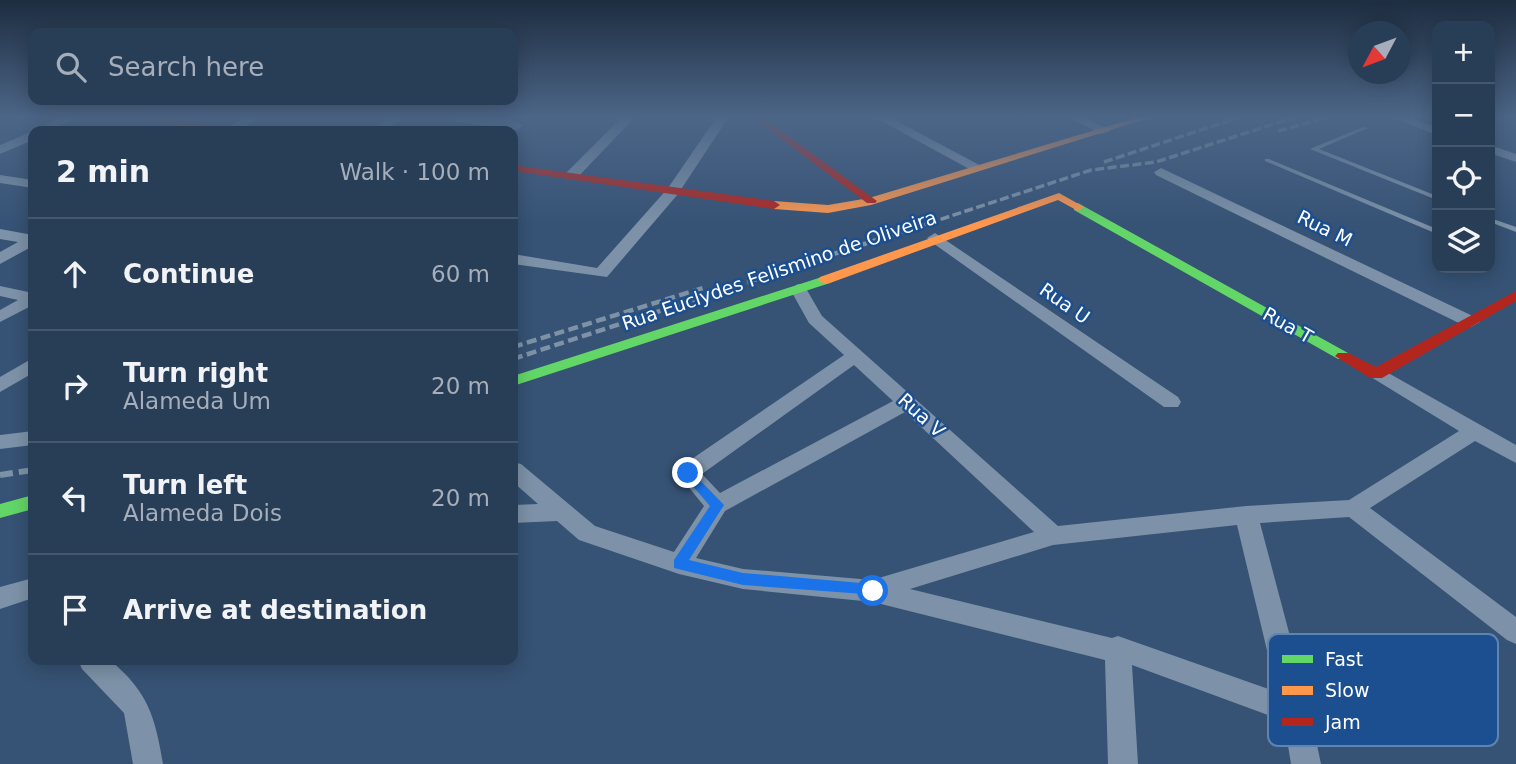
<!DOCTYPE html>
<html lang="en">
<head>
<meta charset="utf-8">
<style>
  :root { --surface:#283e57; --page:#344961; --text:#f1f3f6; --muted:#a5aeba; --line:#44576d }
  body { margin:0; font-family:"DejaVu Sans",sans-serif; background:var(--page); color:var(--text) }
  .controls { position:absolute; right:21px; top:21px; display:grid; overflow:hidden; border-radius:14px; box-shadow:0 4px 18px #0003 }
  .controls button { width:63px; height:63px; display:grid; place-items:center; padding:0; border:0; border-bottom:2px solid var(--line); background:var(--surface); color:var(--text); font:35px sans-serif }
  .compass { position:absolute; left:1348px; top:21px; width:63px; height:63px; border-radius:50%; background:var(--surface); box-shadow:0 4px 18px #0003; rotate:229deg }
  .stop { position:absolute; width:21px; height:21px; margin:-16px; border:5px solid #1a73e8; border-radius:50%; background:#fff }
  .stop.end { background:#1a73e8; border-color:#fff; box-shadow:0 2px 7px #0008 }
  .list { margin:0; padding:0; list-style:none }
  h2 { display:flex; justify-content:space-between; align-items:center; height:91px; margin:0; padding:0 28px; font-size:30px }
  h2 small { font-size:23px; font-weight:400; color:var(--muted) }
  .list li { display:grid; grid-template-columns:46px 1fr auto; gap:21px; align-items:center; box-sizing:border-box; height:112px; padding:0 28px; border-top:2px solid var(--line) }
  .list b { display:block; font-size:26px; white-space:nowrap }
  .list p { margin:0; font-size:23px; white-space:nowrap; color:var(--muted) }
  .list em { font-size:23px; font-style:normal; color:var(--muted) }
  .icon { flex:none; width:38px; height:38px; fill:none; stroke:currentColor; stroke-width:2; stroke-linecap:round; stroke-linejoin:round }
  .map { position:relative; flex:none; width:1516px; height:764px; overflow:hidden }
  .search { position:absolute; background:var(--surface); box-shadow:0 4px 18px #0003; left:28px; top:28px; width:490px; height:77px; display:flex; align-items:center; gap:18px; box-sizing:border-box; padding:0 24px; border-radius:14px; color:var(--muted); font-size:26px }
  .panel { position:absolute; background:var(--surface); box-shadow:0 4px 18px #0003; left:28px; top:126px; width:490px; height:539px; border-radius:14px }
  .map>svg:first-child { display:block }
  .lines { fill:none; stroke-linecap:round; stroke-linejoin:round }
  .lane { fill:#7d92a8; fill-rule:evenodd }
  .street { fill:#7d92a8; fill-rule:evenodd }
  .fast { fill:#63d668; fill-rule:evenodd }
  .slow { fill:#ff974d; fill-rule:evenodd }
  .jam { fill:#b3261e; fill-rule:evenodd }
  .rail-far2 { stroke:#7e92a7; stroke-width:3.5; stroke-dasharray:9 3.5; stroke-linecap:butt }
  .rail-far1 { stroke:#7e92a7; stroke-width:4.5; stroke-dasharray:10 4.5; stroke-linecap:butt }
  .rail { stroke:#7e92a7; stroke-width:6; stroke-dasharray:13 6; stroke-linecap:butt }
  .route { fill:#1a73e8 }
  .labels { text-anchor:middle; stroke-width:5; stroke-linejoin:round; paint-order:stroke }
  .street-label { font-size:19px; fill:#fff; stroke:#1b4f8f }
  .key { fill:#1b4f8f; stroke:#5f84b1; stroke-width:2 }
  .key-label { font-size:19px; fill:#fff }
</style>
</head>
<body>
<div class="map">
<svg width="1516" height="764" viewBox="0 0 1516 764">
  <rect width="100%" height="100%" fill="#365274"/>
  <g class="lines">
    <path class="lane" d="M1363 127 1368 128 1319 149 1437 196V200L1310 149Z
      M1265 159H1269L1437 229V234L1265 161Z
      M1490 218 1516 227V232L1490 222Z"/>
    <path class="street" d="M61 118H76L50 131H34Z
      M244 118H259L237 131H222Z
      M389 118H403L385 131H371Z
      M451 118C470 117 508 114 523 126L517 130 457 122Z
      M621 118H634L576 179H566V173Z
      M716 118H728L678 194 607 277 513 264V254L597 268 668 188Z
      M876 118H891L985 168 973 171Z
      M1071 118H1086L1111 131 1101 134Z
      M1394 118H1411L1437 127V135Z
      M33 131V140L0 154V145Z
      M1490 145 1516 154V162L1490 153Z
      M1161 168 1477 318 1480 322 1471 327 1465 326 1156 175 1154 172Z
      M0 175 33 180V188L0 183Z
      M0 229 33 235V246L0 264V252L18 242 0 239Z
      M935 233 1178 397 1181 402 1178 407H1164L930 241 927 238Z
      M798 284 804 285 822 316 1058 526 1246 506 1349 500 1459 431 1366 374 1369 370H1383L1516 445V463L1475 441 1370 508 1516 617V644L1507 640 1349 517 1260 523 1310 712 1321 764H1291L1284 721 1132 665 1138 764H1108L1105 660 873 602 743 589 679 574 579 540 557 521 513 523V505L538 504 513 482V462L521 464 595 526 674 552 704 506 677 473 680 467 844 355 809 323 790 289ZM854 365 893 401 720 493 702 474ZM905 412 1034 532 872 580 743 569 696 558 725 511ZM1237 525 1277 692 1118 636 1112 638 910 589 1053 545Z
      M0 286 33 293V305L0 322V310L18 300 0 296Z
      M33 358V373L0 392V377Z
      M33 431V445L0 449V435Z
      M33 578V598L0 609V587Z
      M78 660H110C148 692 155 716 163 764H133L124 713 82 669Z"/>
    <path class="fast" d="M1078 203 1348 353 1351 356 1348 359H1338L1074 210V204Z
      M825 276 830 277 832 280 830 283 513 386V376Z
      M33 495V509L0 518V504Z"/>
    <path class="slow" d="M1135 118H1149L871 205 828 213 774 209 768 205 774 201 828 205 869 198Z
      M1059 193 1084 207 1078 211 1058 200 830 283 825 284 818 280 820 277Z"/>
    <path class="jam" d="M139 118H163L235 128 240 131H215L144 121Z
      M753 118H764L877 201 875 203H867Z
      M513 165 774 201 780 205 774 209 513 171Z
      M1516 291V301L1382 378H1370L1335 356 1338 353H1348L1376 367Z"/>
    <path class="rail-far2" d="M1278 131 1325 118
      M1104 162 1237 118
      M905 231 1091 170 1156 162 1292 118"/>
    <path class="rail-far1" d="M513 347 703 288
      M513 359 910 229"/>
    <path class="rail" d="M0 475 33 470"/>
  </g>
  <linearGradient id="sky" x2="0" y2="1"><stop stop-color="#1e2d40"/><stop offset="0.52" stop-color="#4c6688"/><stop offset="1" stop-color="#4c6688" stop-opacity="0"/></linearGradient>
  <rect width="1516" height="225" fill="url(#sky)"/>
  <path class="route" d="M688 468 724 505 689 560 743 573 873 584 880 591 878 595 743 585 674 568V560L710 506 684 476 682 473Z"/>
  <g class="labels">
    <g class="street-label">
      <text transform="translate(1325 228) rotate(26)" y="7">Rua M</text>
      <text transform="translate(779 270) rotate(-19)" y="7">Rua Euclydes Felismino de Oliveira</text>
      <text transform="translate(1065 303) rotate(35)" y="7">Rua U</text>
      <text transform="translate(1288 325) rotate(29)" y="7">Rua T</text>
      <text transform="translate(922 415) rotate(42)" y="7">Rua V</text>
    </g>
  </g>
  <rect x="1268" y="634" width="230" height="112" rx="10" class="key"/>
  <rect x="1282" y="655" width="31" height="8" fill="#63d668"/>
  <rect x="1282" y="686" width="31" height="9" fill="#ff974d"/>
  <rect x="1282" y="718" width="31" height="8" fill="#b3261e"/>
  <g class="key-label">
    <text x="1325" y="666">Fast</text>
    <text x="1325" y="697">Slow</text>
    <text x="1325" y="729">Jam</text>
  </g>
</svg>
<div class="controls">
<button>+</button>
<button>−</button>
<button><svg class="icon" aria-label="locate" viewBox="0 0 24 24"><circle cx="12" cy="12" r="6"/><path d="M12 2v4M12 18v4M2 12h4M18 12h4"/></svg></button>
<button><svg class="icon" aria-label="layers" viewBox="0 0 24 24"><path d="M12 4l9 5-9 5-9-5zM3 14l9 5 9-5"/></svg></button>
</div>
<svg class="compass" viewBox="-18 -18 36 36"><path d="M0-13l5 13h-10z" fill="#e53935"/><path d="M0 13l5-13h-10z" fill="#a5aeba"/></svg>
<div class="stop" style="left:873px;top:591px"></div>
<div class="stop end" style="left:688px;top:473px"></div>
<div class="search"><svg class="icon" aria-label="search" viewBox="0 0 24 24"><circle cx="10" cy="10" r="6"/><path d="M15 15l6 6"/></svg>Search here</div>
<section class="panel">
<h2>2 min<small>Walk · 100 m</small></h2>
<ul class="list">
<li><svg class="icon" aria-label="ahead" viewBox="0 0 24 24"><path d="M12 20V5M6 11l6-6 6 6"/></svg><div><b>Continue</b></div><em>60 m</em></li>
<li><svg class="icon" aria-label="right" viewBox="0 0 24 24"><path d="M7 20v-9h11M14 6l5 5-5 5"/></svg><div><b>Turn right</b><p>Alameda Um</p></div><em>20 m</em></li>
<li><svg class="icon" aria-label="left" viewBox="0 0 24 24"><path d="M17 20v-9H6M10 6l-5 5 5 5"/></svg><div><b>Turn left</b><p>Alameda Dois</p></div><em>20 m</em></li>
<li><svg class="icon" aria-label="arrive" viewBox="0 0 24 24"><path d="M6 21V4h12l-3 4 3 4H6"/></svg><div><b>Arrive at destination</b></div></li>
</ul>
</section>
</div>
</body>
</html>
